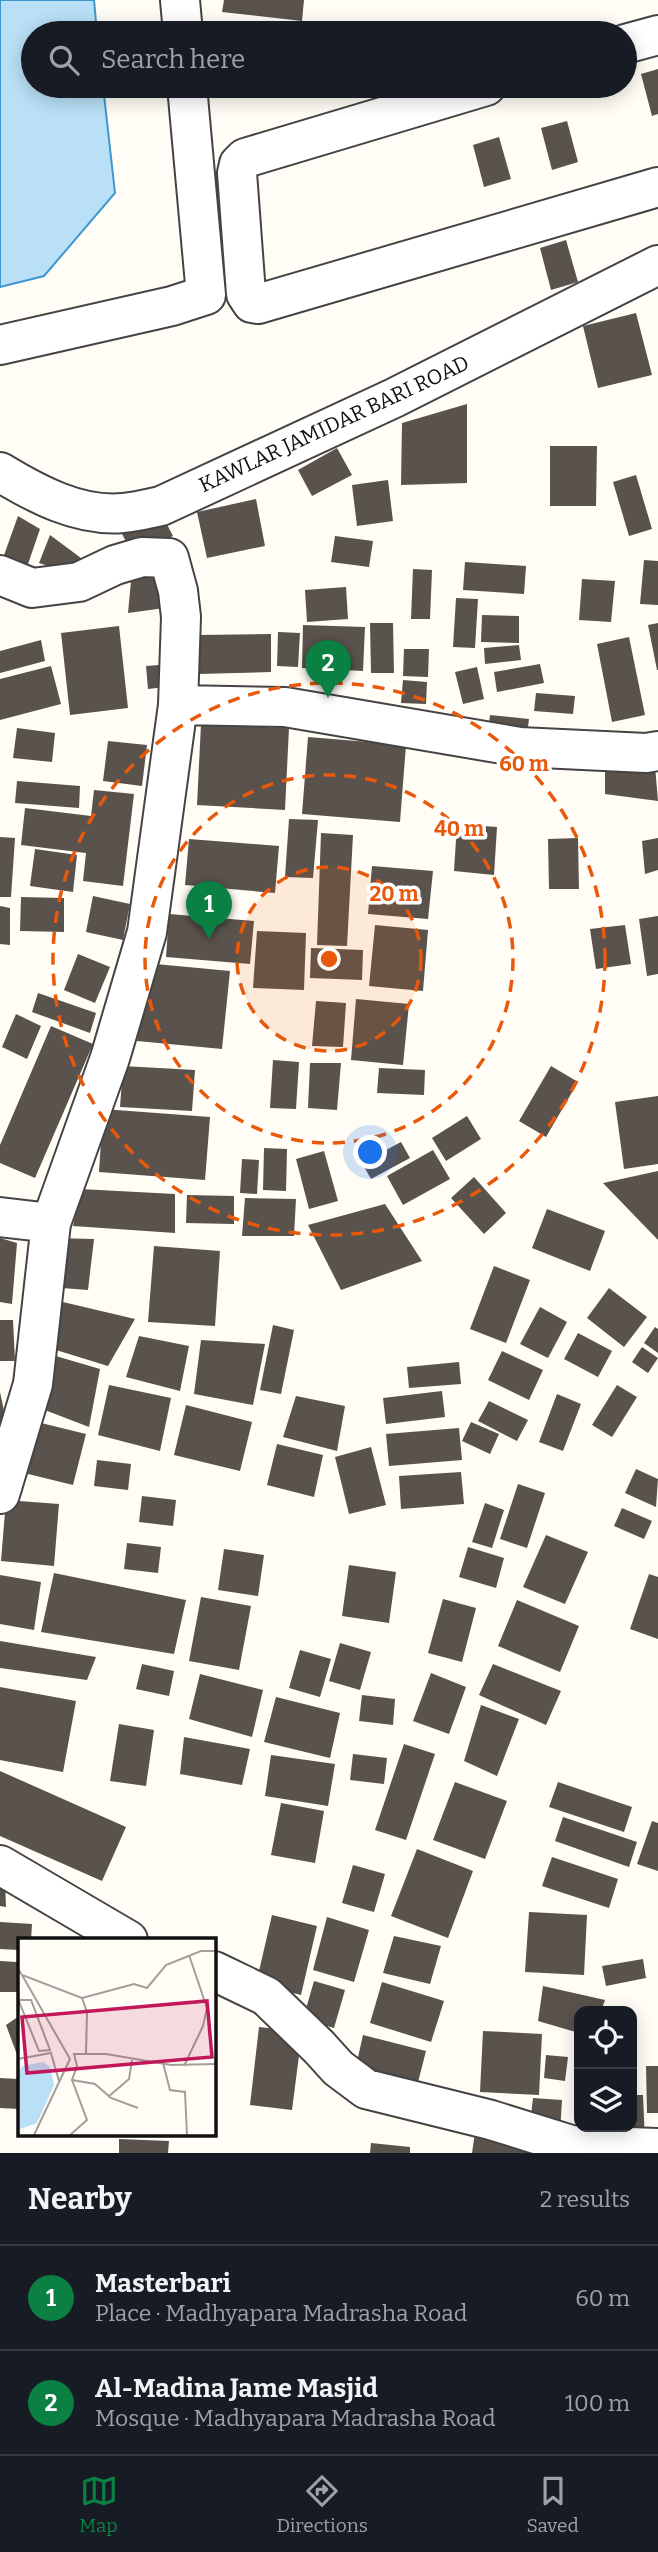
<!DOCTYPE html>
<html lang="en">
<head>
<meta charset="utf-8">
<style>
  :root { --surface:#171b24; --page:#20242c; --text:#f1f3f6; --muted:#9ea1a6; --line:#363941; --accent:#0b8043 }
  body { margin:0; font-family:Bitter,serif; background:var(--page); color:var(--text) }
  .controls { position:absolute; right:21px; bottom:21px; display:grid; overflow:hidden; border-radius:14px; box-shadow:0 4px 18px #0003 }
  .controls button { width:63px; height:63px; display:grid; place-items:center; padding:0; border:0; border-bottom:2px solid var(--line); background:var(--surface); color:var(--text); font:35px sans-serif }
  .you { position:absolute; left:371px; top:1153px; width:24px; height:24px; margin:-18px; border:5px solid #fff; border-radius:50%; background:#1a73e8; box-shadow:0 0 0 10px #1a73e833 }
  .badge { display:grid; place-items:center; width:46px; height:46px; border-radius:50%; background:var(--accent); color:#fff; font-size:23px; font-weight:700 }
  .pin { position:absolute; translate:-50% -58px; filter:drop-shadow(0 2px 4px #0008) }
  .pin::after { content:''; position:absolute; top:37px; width:24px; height:21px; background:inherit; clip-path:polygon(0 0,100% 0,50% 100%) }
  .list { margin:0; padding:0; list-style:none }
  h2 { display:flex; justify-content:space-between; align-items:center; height:91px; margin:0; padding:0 28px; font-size:30px }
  h2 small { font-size:23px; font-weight:400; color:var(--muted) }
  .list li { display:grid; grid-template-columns:46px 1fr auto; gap:21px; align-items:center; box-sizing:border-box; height:105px; padding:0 28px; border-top:2px solid var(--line) }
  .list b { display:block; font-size:26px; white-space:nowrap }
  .list p { margin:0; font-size:23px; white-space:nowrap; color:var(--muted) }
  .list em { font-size:23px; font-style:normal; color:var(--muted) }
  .icon { flex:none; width:38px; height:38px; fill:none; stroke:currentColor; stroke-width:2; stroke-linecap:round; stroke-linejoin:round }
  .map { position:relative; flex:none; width:658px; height:2153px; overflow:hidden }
  .search { position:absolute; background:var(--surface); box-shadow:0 4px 18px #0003; left:21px; right:21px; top:21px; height:77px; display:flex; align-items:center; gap:18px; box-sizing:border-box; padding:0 24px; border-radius:38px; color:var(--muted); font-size:26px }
  .sheet { height:301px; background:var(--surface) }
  nav { display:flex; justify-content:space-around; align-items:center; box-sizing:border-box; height:98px; border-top:2px solid var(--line); background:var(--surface); font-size:19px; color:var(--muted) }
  nav a { display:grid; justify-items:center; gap:4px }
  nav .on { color:var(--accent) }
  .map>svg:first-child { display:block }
  .water { fill:#b9e0f7; stroke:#3f96cf; stroke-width:2 }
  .building { fill:#5a524d }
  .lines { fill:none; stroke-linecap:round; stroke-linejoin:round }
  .minor-casing { stroke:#444; stroke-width:42 }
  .minor { stroke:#fff; stroke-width:38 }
  .ring { fill:none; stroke:#e8590c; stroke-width:3.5; stroke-dasharray:12 9 }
  .labels { text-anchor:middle; stroke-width:7; stroke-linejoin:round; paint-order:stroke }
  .street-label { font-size:21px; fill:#111; stroke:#fff }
  .inset-road { fill:none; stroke:#a09f9a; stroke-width:2 }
  .view { fill:#c2185b; fill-opacity:0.15; stroke:#c2185b; stroke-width:3.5 }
  .inset-edge { fill:none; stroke:#111; stroke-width:3.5 }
  .centre { fill:#e8590c; stroke:#fff; stroke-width:3.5 }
  .ring-label { font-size:21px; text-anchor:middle; font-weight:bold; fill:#e8590c; stroke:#fff; stroke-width:7; stroke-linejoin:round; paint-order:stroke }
</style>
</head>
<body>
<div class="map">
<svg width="658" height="2153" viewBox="0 0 658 2153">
  <rect width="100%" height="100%" fill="#fffdf5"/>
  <path class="water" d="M0 0H94L97 33H33V86H103L115 193 44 276 0 287Z"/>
  <path class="building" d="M224 0H304L302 21 222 12Z
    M658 69V114L652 116 641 74Z
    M567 121 578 162 552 170 541 128Z
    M499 137 511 179 484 187 473 145Z
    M566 240 578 282 551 290 540 248Z
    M636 313 652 375 598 388 583 326Z
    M467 404V483L401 485 402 423Z
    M550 446H597L596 506H550Z
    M337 448 352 475 312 496 298 470Z
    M636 475 652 529 629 536 613 482Z
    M388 480 393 521 357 526 352 485Z
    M256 499 265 546 207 558 197 512Z
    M159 509 173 536 134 557 120 530Z
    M18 516 40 529 27 567 3 558Z
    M50 535 81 558 61 570 39 563Z
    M335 536 373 541 369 567 331 562Z
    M644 560 658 561V605L640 604Z
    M465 562 526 566 524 594 463 590Z
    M162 569 165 608 128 613 131 581Z
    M413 569 432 570 430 619H411Z
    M582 579 615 581 611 622 579 620Z
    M346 587 348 619 307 622 305 590Z
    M456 598 478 599 475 648 453 647Z
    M482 615 519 616V643L481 642Z
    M370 623H393L394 673H371Z
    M658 623V670H657L648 625Z
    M303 625 365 627 363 671 302 668Z
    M119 626 128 708 70 715 61 633Z
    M278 632 300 633 298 667 277 666Z
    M271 634V672L199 674 198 635Z
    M629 637 645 715 612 722 597 644Z
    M41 640 45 661 0 673V651Z
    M519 645 521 660 485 664 484 648Z
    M404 649H429L428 677 403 676Z
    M172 664 174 686 148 689 146 666Z
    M540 664 544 683 497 692 494 672Z
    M51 666 61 704 0 720V679Z
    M477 667 484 699 463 704 455 672Z
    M403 680 427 682 426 704 401 703Z
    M536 693 575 696 573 714 534 711Z
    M490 715 529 719 527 734 488 731Z
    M201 724 289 728 285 810 197 805Z
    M17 728 55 733 52 762 13 758Z
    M308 737 406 745 400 822 302 814Z
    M108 741 147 745 142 786 103 781Z
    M655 766 658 801 605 794V772Z
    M17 781 80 786 79 808 15 803Z
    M94 790 134 794 123 886 83 881 86 853 21 845 25 808 91 816Z
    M289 819 318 820 313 878 285 877Z
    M457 824 497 827 494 875 454 871Z
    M321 833 353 835 347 946 317 945Z
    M0 837 15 838 11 897H0Z
    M578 838 579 889H549L548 839Z
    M658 838V870L645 874 642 841Z
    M189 839 279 846 275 893 185 885Z
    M35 849 77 855 73 892 30 886Z
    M372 866 433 871 428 919 368 914Z
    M93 896 130 904 123 940 86 932Z
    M21 897 64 898V932L20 931Z
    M0 906 10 908V945L0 944Z
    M169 914 254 921 250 964 166 957Z
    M658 916V974L647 976 639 919Z
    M375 925 428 930 423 991 369 986Z
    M625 925 631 964 596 969 590 929Z
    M257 931 306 933 304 990 253 988Z
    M311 948 363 950 362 980 310 978Z
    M78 954 110 967 95 1003 64 990Z
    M145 963 230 971 222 1049 137 1041Z
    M38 993 96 1013 90 1033 32 1012Z
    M356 999 409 1004 403 1065 351 1060Z
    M316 1001 346 1003 343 1047 312 1046Z
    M16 1014 41 1026 27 1059 2 1047Z
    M51 1026 93 1044 35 1178 0 1163V1145Z
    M273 1060 299 1062 296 1109 270 1108Z
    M310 1063H341L337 1110 308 1108Z
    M123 1066 195 1070 192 1111 120 1107Z
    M551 1066 578 1082 546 1137 519 1121Z
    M379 1068 425 1070 424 1095 377 1093Z
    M658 1096V1164L624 1169 615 1102Z
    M103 1109 210 1117 205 1180 99 1172Z
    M467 1116 481 1139 446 1161 432 1138Z
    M401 1142 410 1158 371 1179 362 1163Z
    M264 1148 287 1149 286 1191 263 1190Z
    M433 1150 450 1179 403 1205 387 1176Z
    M324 1151 338 1201 309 1209 296 1159Z
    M242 1159 259 1160 257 1194 240 1193Z
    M658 1171V1240L603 1183Z
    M474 1177 506 1213 484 1234 451 1198Z
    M80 1189 175 1194V1233L73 1226Z
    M187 1195 234 1196V1224L186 1223Z
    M245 1198 296 1199 294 1236H242Z
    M385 1204 422 1261 341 1290 308 1225Z
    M547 1209 605 1231 590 1271 532 1248Z
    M0 1238 17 1243 12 1304 0 1302Z
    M55 1238 94 1239 88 1290 49 1287Z
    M154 1246 220 1251 215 1326 148 1322Z
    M494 1266 530 1280 506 1343 470 1329Z
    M609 1288 647 1317 624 1347 587 1318Z
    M46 1298 135 1319 108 1366 43 1346Z
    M540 1307 567 1322 548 1358 520 1344Z
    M0 1320H13L15 1361H0Z
    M273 1325 294 1330 281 1394 260 1390Z
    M655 1327 658 1329V1353L644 1343Z
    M578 1333 612 1351 598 1377 564 1359Z
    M139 1336 189 1346 180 1391 126 1377Z
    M201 1340 265 1344 253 1405 194 1394Z
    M642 1347 658 1358 648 1373 632 1362Z
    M502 1351 543 1370 529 1400 488 1380Z
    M49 1354 100 1369 89 1427 37 1407Z
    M459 1362 461 1384 409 1388 407 1367Z
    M109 1385 171 1398 160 1451 98 1435Z
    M617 1385 637 1397 612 1437 592 1425Z
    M442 1391 445 1417 386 1424 383 1398Z
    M0 1392 8 1429 0 1452Z
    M557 1394 581 1404 563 1451 539 1442Z
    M296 1396 345 1406 337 1451 283 1437Z
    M489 1401 528 1420 517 1441 478 1421Z
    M186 1405 252 1422 240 1471 174 1455Z
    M29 1420 86 1434 73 1485 16 1471Z
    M471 1422 499 1434 490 1454 462 1441Z
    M459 1428 462 1460 389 1466 386 1434Z
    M277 1444 323 1455 314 1497 267 1485Z
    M371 1447 386 1505 349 1514 335 1457Z
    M97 1460 131 1464 128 1490 94 1486Z
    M636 1469 658 1479 656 1507 625 1493Z
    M461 1472 464 1504 401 1509 399 1476Z
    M518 1484 545 1493 527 1548 500 1539Z
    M142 1496 176 1500 173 1526 139 1522Z
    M6 1500 59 1504 54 1566 1 1561Z
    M485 1503 504 1510 492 1548 472 1542Z
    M622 1508 652 1521 644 1539 614 1526Z
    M546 1535 588 1552 565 1604 523 1587Z
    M127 1543 161 1547 158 1573 124 1569Z
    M468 1547 504 1558 496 1588 459 1577Z
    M224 1549 264 1555 258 1596 218 1590Z
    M349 1565 396 1572 389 1623 342 1616Z
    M54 1573 186 1600 174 1654 41 1632Z
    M649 1574 658 1577V1639L630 1629Z
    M0 1575 41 1582 34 1630 0 1624Z
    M201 1597 251 1606 239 1670 189 1661Z
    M443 1599 476 1608 462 1662 428 1653Z
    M517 1600 579 1626 560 1672 498 1646Z
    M0 1641 96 1657 87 1680 0 1668Z
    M340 1643 371 1652 360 1690 329 1681Z
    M300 1650 331 1659 320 1697 289 1688Z
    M142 1664 174 1671 169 1696 136 1689Z
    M493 1664 561 1691 546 1725 479 1695Z
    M431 1673 466 1687 449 1734 413 1721Z
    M200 1674 263 1690 252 1737 189 1719Z
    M0 1687 76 1701 63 1772 0 1760Z
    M362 1695 395 1699 393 1725 359 1721Z
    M276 1697 340 1713 330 1758 264 1742Z
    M481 1705 519 1719 497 1776 464 1761Z
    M119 1724 154 1730 146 1786 110 1781Z
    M184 1737 250 1749 242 1785 180 1774Z
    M404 1744 435 1754 406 1840 375 1830Z
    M353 1754 387 1758 384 1784 350 1780Z
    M271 1755 335 1764 328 1806 265 1796Z
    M0 1771 126 1827 102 1881 0 1836Z
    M455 1782 507 1801 485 1859 433 1840Z
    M558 1782 632 1807 624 1832 549 1807Z
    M281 1803 324 1811 315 1863 271 1855Z
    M563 1817 637 1842 629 1867 555 1841Z
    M652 1821 658 1823V1871L637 1864Z
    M417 1849 473 1871 448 1938 391 1916Z
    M552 1857 618 1879 609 1908 542 1886Z
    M353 1865 385 1874 374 1912 342 1903Z
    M0 1878 5 1880 6 1907 0 1906Z
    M529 1912 587 1915 584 1975 525 1972Z
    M272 1915 317 1926 301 1995 256 1984Z
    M327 1917 369 1930 354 1982 313 1970Z
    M0 1922 32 1924 31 1940H19V1950L0 1949Z
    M394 1936 441 1946 430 1984 383 1973Z
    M643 1959 646 1978 606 1986 602 1966Z
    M0 1961 17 1962 19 1992H0Z
    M314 1981 345 1990 334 2028 303 2019Z
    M382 1982 444 2001 431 2042 370 2023Z
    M543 1986 605 2000 601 2011H579V2033L538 2021Z
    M19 2016V2060L6 2025Z
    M259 2027 302 2032 292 2110 250 2105Z
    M483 2031 542 2034 539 2095 480 2092Z
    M363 2035 426 2051 416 2090 354 2075Z
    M546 2055 568 2057 565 2081 544 2078Z
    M646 2066H658V2113H647Z
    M0 2078 19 2079V2109L0 2108Z
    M632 2095H643L645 2142 619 2143 618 2127H632Z
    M533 2098 562 2100 560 2133 530 2123Z
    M475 2132 533 2142 532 2153H472Z
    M119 2139 169 2141 168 2153H119Z
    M371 2143 410 2147V2153H370Z"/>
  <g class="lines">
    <g class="minor-casing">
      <path id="minor" d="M180 0 183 33
        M625 44 658 35
        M486 86 245 158 239 164 237 173 246 294 252 303 258 304 658 187
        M0 345 172 306 206 295 187 86
        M0 472C36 494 79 517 123 513 135 512 148 509 161 506L394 398 658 265
        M0 575 32 588 79 582 115 565 142 557 169 558 178 591 181 617 178 705 147 932 110 1058 51 1223 33 1384 0 1494
        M178 705 285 707 520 747 646 753 658 751
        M0 1217 51 1223
        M0 1865 128 1940
        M214 1971 266 1996 319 2047 338 2068 366 2089 491 2120 571 2145 658 2148"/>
    </g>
    <use href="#minor" class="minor"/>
  </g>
  <circle cx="329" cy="959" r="92" fill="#e8590c" fill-opacity=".12"/>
  <g class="ring">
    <circle cx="329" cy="959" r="92"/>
    <circle cx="329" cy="959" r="184"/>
    <circle cx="329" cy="959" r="276"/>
  </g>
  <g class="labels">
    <g class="street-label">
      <text transform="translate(334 424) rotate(-25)" y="7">KAWLAR JAMIDAR BARI ROAD</text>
    </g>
  </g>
  <g transform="translate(18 1938)">
    <rect width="198" height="198" fill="#fffdf5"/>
    <path d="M25 124 32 129 36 147 19 185 0 192V135L4 128Z" fill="#b9e0f7"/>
    <path class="inset-road" d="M0 31 4 37 64 60 69 74 68 115M4 37 52 121 16 197M64 60 116 46 129 50 148 27 183 13H198M0 61 21 113 32 112 13 62H1M0 121 33 115 41 143M145 125 152 152 167 154 169 197M166 128 185 88 189 70 171 17M90 159 111 141 114 122M120 170 93 160 77 146 54 142 59 128 56 116H88L153 127 198 126M52 197 69 182 54 142"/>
    <path class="view" d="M189 63 194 119 9 135 4 79Z"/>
    <rect width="198" height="198" class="inset-edge"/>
  </g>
  <circle cx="329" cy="959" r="10" class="centre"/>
  <g class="ring-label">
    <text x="524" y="771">60 m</text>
    <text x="459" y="836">40 m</text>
    <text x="394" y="901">20 m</text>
  </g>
</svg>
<div class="controls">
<button><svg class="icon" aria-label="locate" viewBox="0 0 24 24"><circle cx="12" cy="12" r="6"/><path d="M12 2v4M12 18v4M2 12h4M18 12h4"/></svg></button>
<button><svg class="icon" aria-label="layers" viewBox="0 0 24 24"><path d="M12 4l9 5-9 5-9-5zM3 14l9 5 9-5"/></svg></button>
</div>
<div class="you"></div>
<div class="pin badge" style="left:209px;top:939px">1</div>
<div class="pin badge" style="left:328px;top:698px">2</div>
<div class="search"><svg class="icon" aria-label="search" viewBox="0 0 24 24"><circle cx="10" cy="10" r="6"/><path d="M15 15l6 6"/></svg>Search here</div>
</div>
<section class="sheet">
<h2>Nearby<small>2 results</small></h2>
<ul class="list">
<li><span class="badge">1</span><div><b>Masterbari</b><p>Place · Madhyapara Madrasha Road</p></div><em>60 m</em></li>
<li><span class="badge">2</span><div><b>Al-Madina Jame Masjid</b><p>Mosque · Madhyapara Madrasha Road</p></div><em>100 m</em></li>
</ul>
</section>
<nav>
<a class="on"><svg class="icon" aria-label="map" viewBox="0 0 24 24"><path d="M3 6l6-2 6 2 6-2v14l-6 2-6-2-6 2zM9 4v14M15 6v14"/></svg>Map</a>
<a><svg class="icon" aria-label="directions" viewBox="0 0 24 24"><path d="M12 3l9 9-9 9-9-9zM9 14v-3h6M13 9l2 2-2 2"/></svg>Directions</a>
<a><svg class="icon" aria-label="saved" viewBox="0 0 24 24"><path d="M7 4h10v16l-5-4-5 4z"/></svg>Saved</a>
</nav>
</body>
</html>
